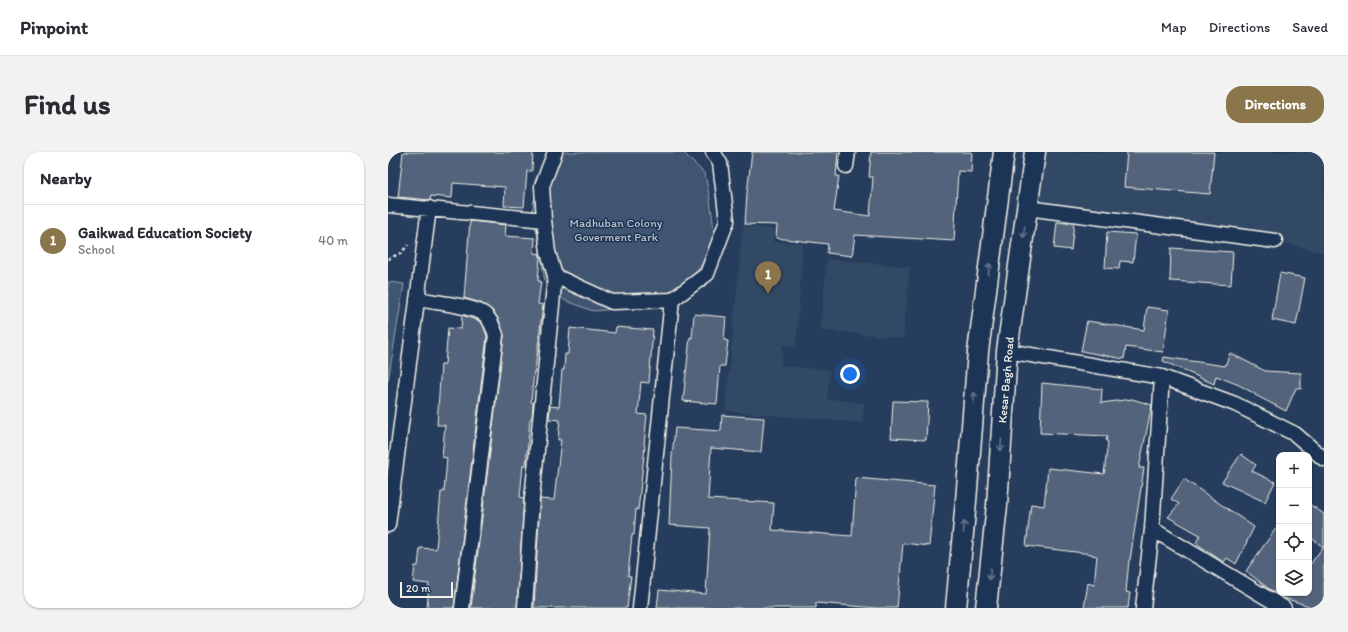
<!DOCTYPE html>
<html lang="en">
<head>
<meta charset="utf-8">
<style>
  :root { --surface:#fff; --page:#f2f2f3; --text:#2b2b33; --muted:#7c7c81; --line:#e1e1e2; --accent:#8a764a }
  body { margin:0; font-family:Itim,sans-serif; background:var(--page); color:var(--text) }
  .controls { position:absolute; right:12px; bottom:12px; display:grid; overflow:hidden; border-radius:8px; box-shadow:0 1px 3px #0004 }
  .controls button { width:36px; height:36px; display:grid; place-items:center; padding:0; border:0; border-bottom:1px solid var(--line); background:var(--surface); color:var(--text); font:20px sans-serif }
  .scale { position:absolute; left:12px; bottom:10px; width:53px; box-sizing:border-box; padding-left:4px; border:2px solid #f4f1e8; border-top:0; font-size:11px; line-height:14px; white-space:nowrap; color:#f4f1e8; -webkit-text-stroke:3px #1d3557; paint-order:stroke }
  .you { position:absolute; left:462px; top:222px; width:14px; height:14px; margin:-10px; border:3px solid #fff; border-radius:50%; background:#1a73e8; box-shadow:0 0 0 6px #1a73e833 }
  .badge { display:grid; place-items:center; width:26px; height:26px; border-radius:50%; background:var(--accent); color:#fff; font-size:13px; font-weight:700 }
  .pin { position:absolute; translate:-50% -33px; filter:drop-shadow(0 1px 2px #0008) }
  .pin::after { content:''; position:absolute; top:21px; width:14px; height:12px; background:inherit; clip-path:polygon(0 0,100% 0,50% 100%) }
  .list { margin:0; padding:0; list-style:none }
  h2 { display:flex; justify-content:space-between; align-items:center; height:52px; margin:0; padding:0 16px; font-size:17px }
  h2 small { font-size:13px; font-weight:400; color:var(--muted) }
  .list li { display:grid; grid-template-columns:26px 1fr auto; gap:12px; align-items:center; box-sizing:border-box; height:72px; padding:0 16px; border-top:1px solid var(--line) }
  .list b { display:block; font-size:15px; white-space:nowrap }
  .list p { margin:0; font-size:13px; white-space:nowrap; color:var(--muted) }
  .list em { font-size:13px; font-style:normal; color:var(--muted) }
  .icon { flex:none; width:22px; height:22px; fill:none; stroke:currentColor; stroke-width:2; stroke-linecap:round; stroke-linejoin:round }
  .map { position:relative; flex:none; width:936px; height:456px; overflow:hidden; border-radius:16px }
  header { display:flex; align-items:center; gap:24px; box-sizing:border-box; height:56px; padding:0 20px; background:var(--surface); border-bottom:1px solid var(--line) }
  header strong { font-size:19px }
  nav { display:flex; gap:22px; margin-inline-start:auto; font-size:14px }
  .intro { display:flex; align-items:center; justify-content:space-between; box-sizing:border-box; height:96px; padding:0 24px }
  h1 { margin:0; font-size:28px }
  .button { padding:10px 18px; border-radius:16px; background:var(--accent); color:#fff; font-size:14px; font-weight:700 }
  main { display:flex; gap:24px; padding:0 24px }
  aside { flex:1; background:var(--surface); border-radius:16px; box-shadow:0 1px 3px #0004 }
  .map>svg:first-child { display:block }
  .built { fill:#334966 }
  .green { fill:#40546f; stroke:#9aa2ac }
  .building { fill:#52647b; stroke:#f4f1e8 }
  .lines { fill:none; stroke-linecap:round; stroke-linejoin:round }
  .street-casing { stroke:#f4f1e8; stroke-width:17 }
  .secondary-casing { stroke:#f4f1e8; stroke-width:23 }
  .path { stroke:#f4f1e8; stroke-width:2.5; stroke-dasharray:3 3; stroke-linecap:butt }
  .street { stroke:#1d3557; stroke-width:14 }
  .secondary { stroke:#1d3557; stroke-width:20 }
  .oneway { stroke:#68778a }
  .labels { text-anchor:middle; stroke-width:3; stroke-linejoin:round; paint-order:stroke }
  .park-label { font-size:12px; fill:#bec2c4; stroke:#1d3557 }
  .street-label { font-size:12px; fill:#f4f1e8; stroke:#1d3557 }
</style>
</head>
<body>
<header>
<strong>Pinpoint</strong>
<nav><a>Map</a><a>Directions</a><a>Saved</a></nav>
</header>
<div class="intro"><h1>Find us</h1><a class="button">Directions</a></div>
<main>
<aside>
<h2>Nearby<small></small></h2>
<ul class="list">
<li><span class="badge">1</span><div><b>Gaikwad Education Society</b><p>School</p></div><em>40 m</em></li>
</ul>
</aside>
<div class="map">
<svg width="936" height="456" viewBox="0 0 936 456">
  <rect width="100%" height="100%" fill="#263d5d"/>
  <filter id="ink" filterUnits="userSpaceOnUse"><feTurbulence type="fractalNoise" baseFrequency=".025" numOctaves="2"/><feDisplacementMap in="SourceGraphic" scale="8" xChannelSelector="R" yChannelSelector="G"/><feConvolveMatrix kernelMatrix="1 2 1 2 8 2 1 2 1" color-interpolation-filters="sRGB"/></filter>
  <g filter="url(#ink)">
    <path class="built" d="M646 0H936V101L887 89 639 56Z
      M355 74 387 77 385 90 415 91 408 194 395 193 393 214 442 218 439 247 476 251 474 271 337 259Z
      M439 107 522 115 515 186 432 178Z"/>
    <path class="green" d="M173 0H295L317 22 322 47 327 86 314 112 295 138 277 153 205 159 176 148 157 130 150 86 144 60 151 22Z
      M0 130 16 132 0 229Z"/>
    <path class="building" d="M15 0H145L144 19H139L136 55 116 54 117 35 65 31 64 46 43 44 42 48 10 45Z
      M364 0H450L448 24H451L446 59 482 64 485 25H481L483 0H584L583 20 570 19 566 89 467 83 464 104 439 101 440 92 388 86 389 73 357 72 359 41Z
      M739 0H826L822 42 736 35Z
      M82 69 118 73 117 84 147 86 146 101 152 102V103L150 129H153L150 152 155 153 147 219H146L143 250H144L145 252 144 266 142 267 138 313H135L132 345 136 346 129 456H83L116 184 111 168 104 158 93 151 76 146Z
      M669 70 686 72 683 98 666 96Z
      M719 80 748 82 745 110 732 109 731 117 717 116Z
      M783 96 845 100 843 133 782 129Z
      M892 121 917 126 908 173 884 168Z
      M759 155 781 158 775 200 738 195 736 207 693 199 699 169 756 178Z
      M306 162 338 165 336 188 340 189 337 214H332L329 252 295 249 302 185 304 186Z
      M74 163 91 169 95 173 99 184 66 456H39L41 432 25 430 27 414H30L32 396 48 397 53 340H56L59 306 54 305 57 273H49L53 212H57L60 176 73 177Z
      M228 175 265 178 261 231 253 230 250 262 259 263 256 293 257 294 250 358 248 357 246 383H244L240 424H243L239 456H146L152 347 166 348 173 288H170L172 268 161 267 162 254 171 255 174 218H176L177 202H180L182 176 227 181Z
      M842 201 877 219 913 221V237L908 236 898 259 867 243V242L851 233 828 224 826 232 775 209 776 205 837 214Z
      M654 231 714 237 713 251 744 247 764 253 751 316H756L742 408H741L738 440 742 441 740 456H696L700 431 706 433 709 404 704 403V402L638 394 643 352 656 354 660 316 716 322 720 290 718 289 719 284 652 281Z
      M505 249 540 250 538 288 503 286Z
      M334 263 376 266 373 300 323 296 320 347 386 351 384 378 464 384 468 326 547 333 541 394 515 391 509 456H489L428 451V456H269L271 438 318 442 322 376 281 373 284 304 287 276 333 279Z
      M853 302 868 313 864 319 887 330 877 350 834 330Z
      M796 327 866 375 848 412 839 406 836 410H835L808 391 812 383 780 365 791 352 783 347Z
      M921 352 936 362V456H927L896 446 885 440 858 419 891 372V441H921V414L935 395 921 384Z"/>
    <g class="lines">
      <g class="street-casing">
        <path id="street" d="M458 14 460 0
          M0 53 156 68
          M639 56 887 89
          M167 124 224 150 284 148 319 122 339 69 332 11 325 0
          M29 147C45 150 85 154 96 162 103 167 105 176 108 183L74 456
          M619 199 774 225 847 252 907 282 936 307
          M0 373 41 56
          M764 377 896 456
          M137 456 144 346 167 124 160 100 156 68 154 34 167 0
          M252 456 284 148
          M755 456 764 377 774 225"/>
      </g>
      <g class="secondary-casing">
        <path id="secondary" d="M568 456 578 349 590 200 616 0
          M598 456 609 353 619 199 647 0"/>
      </g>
      <path class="path" d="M0 107 13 101 20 93"/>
      <use href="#street" class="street"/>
      <use href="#secondary" class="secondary"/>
    </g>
    <defs><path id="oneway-shaft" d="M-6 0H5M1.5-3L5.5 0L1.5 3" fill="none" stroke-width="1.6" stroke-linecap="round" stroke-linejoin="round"/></defs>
    <g class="oneway">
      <use href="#oneway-shaft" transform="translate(636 80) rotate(98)"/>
      <use href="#oneway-shaft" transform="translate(601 117) rotate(-83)"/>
      <use href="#oneway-shaft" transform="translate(586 246) rotate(-86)"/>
      <use href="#oneway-shaft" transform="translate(613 293) rotate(94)"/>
      <use href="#oneway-shaft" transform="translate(576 375) rotate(-84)"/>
      <use href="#oneway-shaft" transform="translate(602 422) rotate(96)"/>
    </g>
  </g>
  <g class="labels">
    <g class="park-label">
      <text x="228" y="75">Madhuban Colony<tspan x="228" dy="14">Goverment Park</tspan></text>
    </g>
    <g class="street-label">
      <text transform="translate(618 228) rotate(-85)" y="4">Kesar Bagh Road</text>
    </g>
  </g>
</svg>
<div class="controls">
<button>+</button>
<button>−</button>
<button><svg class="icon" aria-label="locate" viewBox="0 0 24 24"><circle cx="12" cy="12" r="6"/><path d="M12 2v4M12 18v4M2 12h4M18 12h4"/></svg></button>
<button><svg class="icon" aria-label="layers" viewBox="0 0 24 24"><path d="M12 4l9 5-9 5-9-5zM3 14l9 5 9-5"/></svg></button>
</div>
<div class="scale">20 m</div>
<div class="you"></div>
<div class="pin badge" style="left:380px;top:142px">1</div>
</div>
</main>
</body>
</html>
